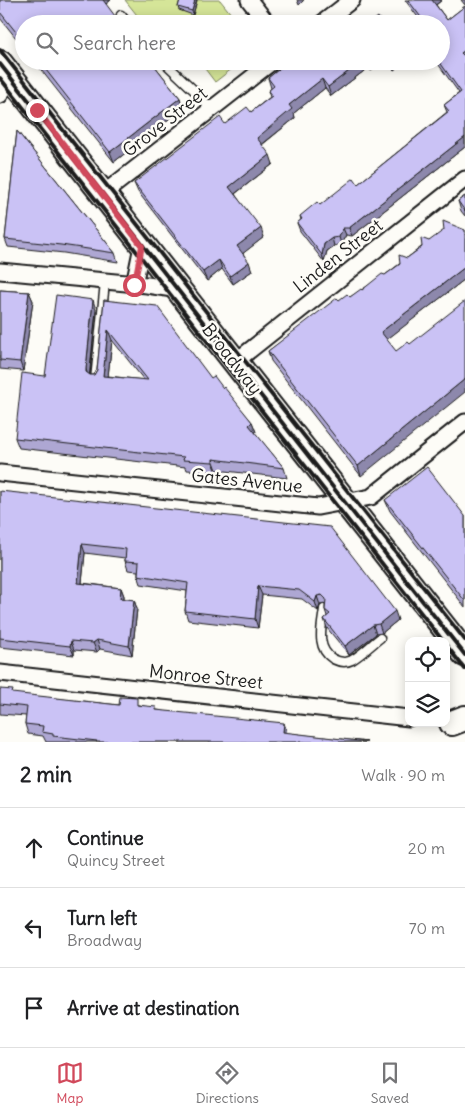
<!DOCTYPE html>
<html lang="en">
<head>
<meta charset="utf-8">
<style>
  :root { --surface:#fff; --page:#f2f2f2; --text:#202124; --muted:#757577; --line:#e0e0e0; --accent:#d1495b }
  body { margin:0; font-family:Delius,sans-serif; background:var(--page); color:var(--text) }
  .controls { position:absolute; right:15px; bottom:15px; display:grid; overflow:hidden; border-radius:10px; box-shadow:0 2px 12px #0003 }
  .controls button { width:45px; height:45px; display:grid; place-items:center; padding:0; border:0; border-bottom:1px solid var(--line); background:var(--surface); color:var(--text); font:25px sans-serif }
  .stop { position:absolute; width:15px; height:15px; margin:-11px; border:4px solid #d1495b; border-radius:50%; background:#fff }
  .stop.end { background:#d1495b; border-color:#fff; box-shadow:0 1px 5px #0008 }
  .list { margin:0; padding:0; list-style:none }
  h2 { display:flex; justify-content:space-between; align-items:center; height:65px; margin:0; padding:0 20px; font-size:21px }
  h2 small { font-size:16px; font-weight:400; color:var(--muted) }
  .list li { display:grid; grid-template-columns:32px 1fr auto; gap:15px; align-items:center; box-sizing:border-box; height:80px; padding:0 20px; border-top:1px solid var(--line) }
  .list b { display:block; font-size:19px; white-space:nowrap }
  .list p { margin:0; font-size:16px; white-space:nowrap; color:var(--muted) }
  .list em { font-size:16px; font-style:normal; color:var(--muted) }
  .icon { flex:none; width:28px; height:28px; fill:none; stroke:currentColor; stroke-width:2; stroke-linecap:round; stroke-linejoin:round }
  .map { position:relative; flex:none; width:465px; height:742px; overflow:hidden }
  .search { position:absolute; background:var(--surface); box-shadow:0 2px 12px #0003; left:15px; right:15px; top:15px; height:55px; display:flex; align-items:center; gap:12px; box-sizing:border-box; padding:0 18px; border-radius:28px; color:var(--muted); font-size:19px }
  .sheet { height:305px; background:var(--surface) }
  nav { display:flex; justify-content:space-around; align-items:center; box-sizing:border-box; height:70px; border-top:1px solid var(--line); background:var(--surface); font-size:14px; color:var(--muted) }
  nav a { display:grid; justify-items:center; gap:2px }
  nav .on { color:var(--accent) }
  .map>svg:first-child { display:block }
  .green { fill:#d5e598; stroke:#78805a }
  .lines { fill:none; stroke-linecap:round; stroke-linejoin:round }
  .lane-casing { stroke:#1c1c1c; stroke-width:11 }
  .street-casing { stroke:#1c1c1c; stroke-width:19 }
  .primary-casing { stroke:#1c1c1c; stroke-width:28 }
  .lane { stroke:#fdfcf7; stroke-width:8 }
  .street { stroke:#fdfcf7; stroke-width:15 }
  .primary { stroke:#fdfcf7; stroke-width:24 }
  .rail { stroke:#1c1c1c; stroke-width:4 }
  .wall { fill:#aea7d3; stroke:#1c1c1c; fill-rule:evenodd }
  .shaded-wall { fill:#8d88ac; stroke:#1c1c1c }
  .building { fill:#cac2f5; stroke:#1c1c1c; fill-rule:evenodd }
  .route { stroke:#d1495b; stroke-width:6 }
  .labels { text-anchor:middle; stroke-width:5; stroke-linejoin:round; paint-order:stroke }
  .street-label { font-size:18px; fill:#1c1c1c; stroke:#fdfcf7 }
</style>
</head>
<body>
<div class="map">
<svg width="465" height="742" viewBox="0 0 465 742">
  <rect width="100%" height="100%" fill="#fdfcf7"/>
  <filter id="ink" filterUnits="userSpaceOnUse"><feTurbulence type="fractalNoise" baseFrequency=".02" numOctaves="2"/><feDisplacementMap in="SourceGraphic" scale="10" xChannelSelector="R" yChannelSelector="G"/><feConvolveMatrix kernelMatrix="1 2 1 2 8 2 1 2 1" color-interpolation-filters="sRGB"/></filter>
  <g filter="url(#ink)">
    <path class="green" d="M125 0H220L239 24H144Z
      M199 61H242L215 82Z"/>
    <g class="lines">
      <g class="lane-casing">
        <path id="lane" d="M121 15 128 24
          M163 61 199 95 211 110
          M95 380 105 282
          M324 609C322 626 315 648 333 659 339 662 346 663 352 660 362 654 371 645 380 638"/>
      </g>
      <g class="street-casing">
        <path id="street" d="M249 0 268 24
          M321 24 352 0
          M0 95 11 77
          M103 194 273 61
          M0 271 147 285 179 290
          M134 285 142 246
          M235 362 465 179
          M0 473 318 507 371 497 465 422
          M0 673 409 718"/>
      </g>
      <g class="primary-casing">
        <path id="primary" d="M0 63 465 654
          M452 723 465 718"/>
      </g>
      <use href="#lane" class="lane"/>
      <use href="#street" class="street"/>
      <use href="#primary" class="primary"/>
      <path class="rail" d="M0 50 465 640
        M0 64 465 655
        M0 78 443 641
        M446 645 465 669"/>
    </g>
    <path class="wall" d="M0 0H111L106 4 24 24V48L0 18Z
      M180 0H197L193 15 179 10 178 7Z
      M405 0H442L436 5 447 20 465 6V147L352 236 346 235 341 244 334 246 327 251 324 262 300 231 297 223 301 220 300 216 358 184 447 112 444 105 459 93 436 61H441V24H423Z
      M461 0H465V5Z
      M34 61H151L180 98 183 108 114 162Z
      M289 61H383L371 71 368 68 331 96 325 88 294 113 295 118 262 145 273 164 235 194 264 237 243 253 252 271 233 284 222 269 207 281 138 192 134 183 225 124 251 112 270 97 268 91 271 88 268 78Z
      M386 61H405L394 70Z
      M17 131 115 253 118 262 64 253 8 247 5 239Z
      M465 196V216L461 211 458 201Z
      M465 230V279L387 339 361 476 271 361 268 351 339 300 350 297 385 275 429 241Z
      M0 290 29 292 33 301 23 371 0 369Z
      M104 300 211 378 223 388 252 422 256 432 255 433 284 468 287 478 217 470V472L187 470 186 467 19 448 15 438 45 376 96 310 90 375H94L97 370ZM112 340 144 380 108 376Z
      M0 491 398 620 382 633 376 634 349 655 327 628 324 619 327 616 325 610V604L320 605 318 611 302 599 262 595 258 628 188 620 185 611 187 591 141 584 138 575V571L128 570 125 561V558L85 553 82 583 121 588 124 596V599L134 600 137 609 132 655 100 649 97 652 74 650V655L0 647Z
      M385 500 465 516V607L390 511Z
      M0 689 14 694 119 705H140L157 710 287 733 367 742H46L43 736 28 734 25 724 26 716 0 714Z"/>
    <path class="shaded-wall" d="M101 0H111L103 6Z
      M195 0H197L193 15 192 11Z
      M297 0H304L299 5Z
      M432 0H442L434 6Z
      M465 50V59L461 53Z
      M362 61H366L368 68 331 96 328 87Z
      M368 61H383L371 71 367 62Z
      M390 61H405L394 70Z
      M322 79 325 88 294 113 295 118 260 146 257 138 289 105Z
      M180 98 183 108 114 162 110 152Z
      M465 137V147L352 236 349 228Z
      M270 155 273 164 232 196 229 187Z
      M261 228 264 237 241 255 237 246Z
      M343 228 346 235 341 244 339 237Z
      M332 238 334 246 327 251 324 262 322 255 324 244Z
      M219 260 222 269 207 281 203 272Z
      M249 262 252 271 233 284 230 276Z
      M465 267V279L385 341 381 332Z
      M29 292 33 301 23 371 20 362Z
      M93 300 96 310 89 379 90 383 86 369Z
      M108 330 112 340 107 386 103 376Z
      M465 379V392L361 476 358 466Z
      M252 422 256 432 253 435 249 425Z
      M213 459 217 470V472L213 462Z
      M82 544 85 553 81 592 78 583Z
      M258 586 262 595 258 628 255 619Z
      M121 588 124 596 123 607 120 598Z
      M317 596 320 605 318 611 315 602Z
      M134 600 137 609 132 655 129 646Z
      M395 611 398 620 382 633 379 624Z
      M373 625 376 634 349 655 345 646Z
      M97 640 100 649 97 652 93 643Z
      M71 641 74 650V655L70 646Z
      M284 723 287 733 283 732Z"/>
    <path class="building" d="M0 0H103L121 24H24V42L0 12Z
      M180 0H195L192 11 178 7Z
      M408 0H432L447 20 465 6V50L461 53 465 57V137L349 228H343L339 237 332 238 324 244 322 255 297 223 302 219 300 216 317 202 320 205 354 178 358 184 449 111 444 105 461 92 439 61H441V24H426Z
      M378 17 383 24H369Z
      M356 18 360 24H349Z
      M39 61H151L180 98 110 152Z
      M289 61H362L328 87 322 79 289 105 292 109 257 138 270 155 229 187 261 228 237 246 249 262 230 276 219 260 203 272 134 183 220 117 225 124 247 107 251 112 272 96 268 91 274 86 268 78Z
      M17 131 115 253 61 245 5 239Z
      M465 196V211L458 201Z
      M443 221 465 230V267L381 332 396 351 408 342 410 344 465 301V379L358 466 268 351 337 298 339 300 347 294 350 297 361 289 362 290 382 274 385 275 400 264 399 255 407 258 422 247 421 238 429 241 444 230Z
      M0 290 29 292 20 362 0 360Z
      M56 295 93 300 86 369V372L90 375H94L97 370 104 300 157 306 211 378 214 376 223 388 224 387 252 422 249 425 284 468 213 459V462L183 460 184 457 15 438 22 373 45 376ZM108 330 148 380 103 376Z
      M427 467 465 516V601L385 500Z
      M0 491 330 527 395 611 379 624 373 625 345 646 324 619 330 614 325 610 326 599 322 595 317 596 315 602 299 590 258 586 255 619 185 611 188 583 138 575 139 562 125 561 126 549 82 544 78 583 121 588 120 598 134 600 129 646 97 640 93 643 71 641 70 646 0 638Z
      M0 689 13 690 12 693 119 705 120 697 137 698V705L156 707V710L284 723 283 732 367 742H96L97 741 53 736V734L42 732 43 726 25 724 27 707 0 704Z"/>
  </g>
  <g class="lines" filter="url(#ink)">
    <path class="route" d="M37 110 142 246 134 285"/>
  </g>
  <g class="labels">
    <g class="street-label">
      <text transform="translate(165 122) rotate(-38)" y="6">Grove Street</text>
      <text transform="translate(338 256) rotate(-38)" y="6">Linden Street</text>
      <text transform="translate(232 359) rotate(52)" y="6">Broadway</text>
      <text transform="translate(247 481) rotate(6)" y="6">Gates Avenue</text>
      <text transform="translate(206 677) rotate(6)" y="6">Monroe Street</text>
    </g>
  </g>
</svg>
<div class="controls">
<button><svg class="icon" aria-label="locate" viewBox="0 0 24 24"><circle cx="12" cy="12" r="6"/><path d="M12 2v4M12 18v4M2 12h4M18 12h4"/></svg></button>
<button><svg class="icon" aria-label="layers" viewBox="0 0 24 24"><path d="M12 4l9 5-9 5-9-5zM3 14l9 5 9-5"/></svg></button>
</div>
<div class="stop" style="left:134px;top:285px"></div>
<div class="stop end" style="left:37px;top:110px"></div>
<div class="search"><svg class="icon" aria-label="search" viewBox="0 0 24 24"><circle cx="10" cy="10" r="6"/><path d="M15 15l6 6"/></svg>Search here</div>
</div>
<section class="sheet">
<h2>2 min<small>Walk · 90 m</small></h2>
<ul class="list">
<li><svg class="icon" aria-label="ahead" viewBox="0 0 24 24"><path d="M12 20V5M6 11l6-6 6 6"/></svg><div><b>Continue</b><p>Quincy Street</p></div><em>20 m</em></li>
<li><svg class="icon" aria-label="left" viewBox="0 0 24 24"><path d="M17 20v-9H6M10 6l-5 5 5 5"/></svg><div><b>Turn left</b><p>Broadway</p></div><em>70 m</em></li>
<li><svg class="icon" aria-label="arrive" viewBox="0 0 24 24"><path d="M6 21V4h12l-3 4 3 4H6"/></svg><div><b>Arrive at destination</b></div></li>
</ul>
</section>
<nav>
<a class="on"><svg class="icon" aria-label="map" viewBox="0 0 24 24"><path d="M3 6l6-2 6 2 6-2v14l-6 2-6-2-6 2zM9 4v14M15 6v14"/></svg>Map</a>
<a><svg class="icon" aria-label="directions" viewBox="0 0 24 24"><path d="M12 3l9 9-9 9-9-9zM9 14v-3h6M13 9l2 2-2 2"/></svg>Directions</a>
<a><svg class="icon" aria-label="saved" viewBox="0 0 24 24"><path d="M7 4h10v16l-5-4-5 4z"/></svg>Saved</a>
</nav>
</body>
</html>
